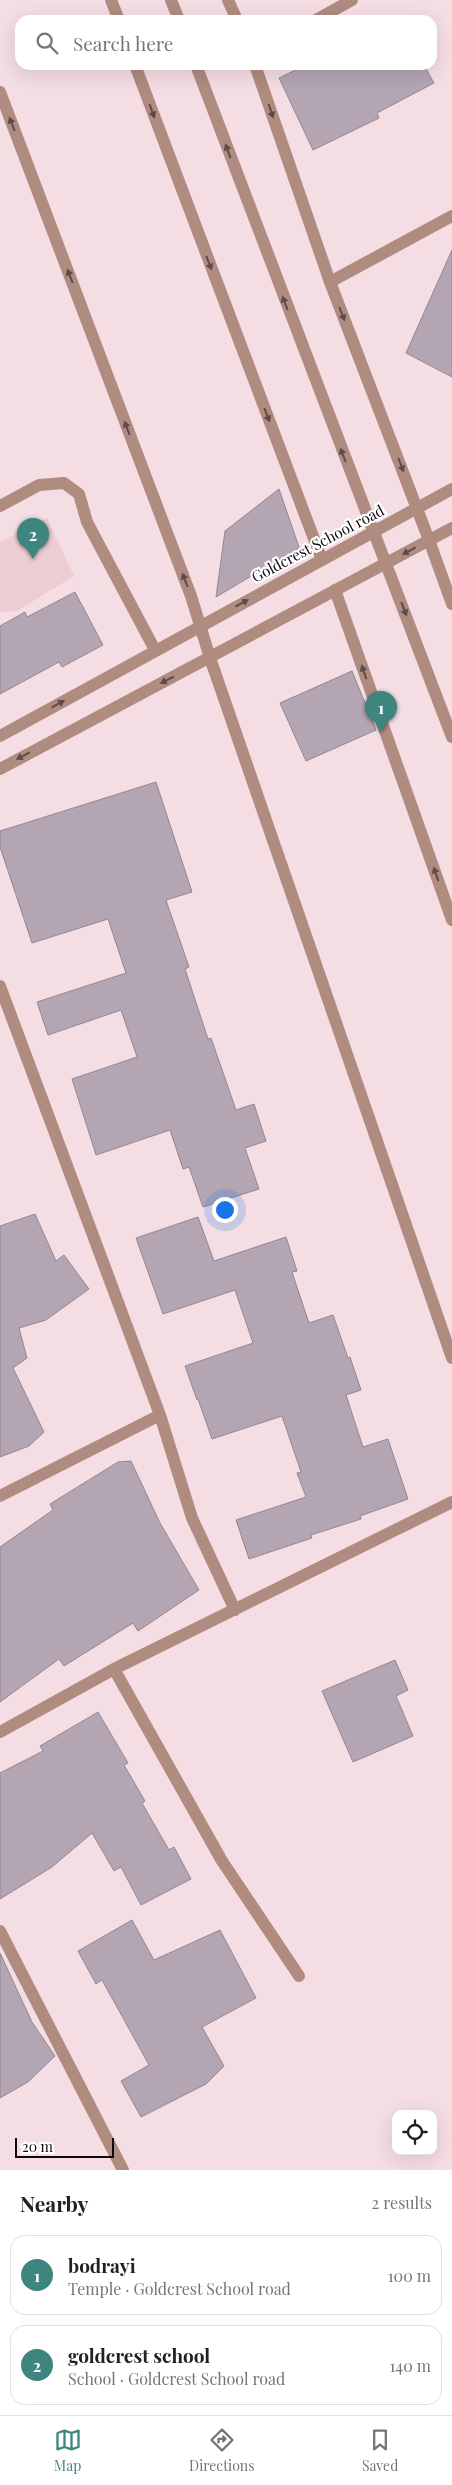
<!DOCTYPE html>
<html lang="en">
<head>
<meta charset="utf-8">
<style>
  :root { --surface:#fff; --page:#f2f2f2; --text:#202124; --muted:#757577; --line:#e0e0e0; --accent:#3e8580 }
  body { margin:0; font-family:"Playfair Display",serif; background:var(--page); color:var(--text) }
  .controls { position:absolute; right:15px; bottom:15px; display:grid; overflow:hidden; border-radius:10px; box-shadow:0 5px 20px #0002 }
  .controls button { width:45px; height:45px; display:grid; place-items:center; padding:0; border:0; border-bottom:1px solid var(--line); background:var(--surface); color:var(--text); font:25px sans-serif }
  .scale { position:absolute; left:15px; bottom:12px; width:99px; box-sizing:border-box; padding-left:5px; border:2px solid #10090b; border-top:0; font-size:14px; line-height:18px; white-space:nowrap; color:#10090b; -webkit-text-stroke:4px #fff; paint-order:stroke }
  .you { position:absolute; left:224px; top:1209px; width:18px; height:18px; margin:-12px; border:4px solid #fff; border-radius:50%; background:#1a73e8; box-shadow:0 0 0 8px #1a73e833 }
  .badge { display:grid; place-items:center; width:32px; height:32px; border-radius:50%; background:var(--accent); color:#fff; font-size:16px; font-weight:700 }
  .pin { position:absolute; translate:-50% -41px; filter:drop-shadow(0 1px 2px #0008) }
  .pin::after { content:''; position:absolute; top:26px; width:18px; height:15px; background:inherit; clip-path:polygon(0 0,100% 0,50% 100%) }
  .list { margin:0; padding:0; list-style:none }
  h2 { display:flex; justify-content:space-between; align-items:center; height:65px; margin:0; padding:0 20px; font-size:21px }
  h2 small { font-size:16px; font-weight:400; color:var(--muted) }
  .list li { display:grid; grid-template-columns:32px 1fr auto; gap:15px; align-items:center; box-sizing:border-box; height:80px; margin:0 10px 10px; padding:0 10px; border:1px solid var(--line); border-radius:15px }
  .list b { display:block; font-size:19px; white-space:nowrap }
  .list p { margin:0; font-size:16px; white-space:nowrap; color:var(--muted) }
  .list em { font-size:16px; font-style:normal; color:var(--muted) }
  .icon { flex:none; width:28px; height:28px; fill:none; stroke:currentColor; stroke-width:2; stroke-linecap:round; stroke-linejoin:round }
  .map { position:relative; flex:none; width:452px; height:2170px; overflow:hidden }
  .search { position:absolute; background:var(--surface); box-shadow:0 5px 20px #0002; left:15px; right:15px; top:15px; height:55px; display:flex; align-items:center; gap:12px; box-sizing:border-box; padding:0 18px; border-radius:15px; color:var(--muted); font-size:19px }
  .sheet { height:245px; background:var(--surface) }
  nav { display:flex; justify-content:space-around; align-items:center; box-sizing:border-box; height:70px; border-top:1px solid var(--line); background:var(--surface); font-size:14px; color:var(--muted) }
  nav a { display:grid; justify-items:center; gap:2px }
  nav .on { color:var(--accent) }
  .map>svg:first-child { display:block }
  .built { fill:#eccdd3 }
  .building { fill:#b4a5b3; stroke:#958693 }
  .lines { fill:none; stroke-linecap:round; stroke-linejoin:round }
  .minor { stroke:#af8b80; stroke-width:12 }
  .tertiary { stroke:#af8b80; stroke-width:12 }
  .oneway { fill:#604a46 }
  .labels { text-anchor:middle; stroke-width:4.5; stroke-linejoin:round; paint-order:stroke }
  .street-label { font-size:15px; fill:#10090b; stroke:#fff }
</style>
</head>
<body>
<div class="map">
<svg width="452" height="2170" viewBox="0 0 452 2170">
  <rect width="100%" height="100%" fill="#f5dee3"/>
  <path class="built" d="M47 518 74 576 17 611 0 612V542Z"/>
  <path class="building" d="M306 65H424L434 83 377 113 379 118 313 150 279 78Z
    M452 250V377L406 353Z
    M279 489 301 553 287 555 216 597 225 531Z
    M75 592 103 645 62 667 59 662 0 694V626L25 612 27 617Z
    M352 671 376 730 306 761 280 703Z
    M156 782 192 892 166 900 189 967 185 969 208 1039 211 1038 236 1110 254 1104 266 1141 245 1148 259 1189 203 1207 189 1167 183 1169 170 1130 96 1155 72 1079 137 1057 121 1010 48 1035 37 1002 126 973 108 919 32 943 0 847V831Z
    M35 1214 56 1261 64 1255 89 1289 46 1320 19 1328 27 1358 13 1368 44 1432 29 1446 0 1457V1226Z
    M198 1217 214 1261 286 1237 297 1271 292 1272 309 1323 333 1315 348 1358 350 1357 361 1390 346 1395 363 1447 388 1439 408 1499 360 1516 361 1519 311 1535 312 1538 249 1559 236 1520 306 1497 297 1473 301 1472 282 1416 212 1439 198 1399 197 1400 185 1366 253 1343 235 1290 163 1314 136 1238Z
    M131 1461 160 1523 199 1590 138 1631 133 1623 64 1666 59 1659 0 1702V1547L53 1510 50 1504 118 1462Z
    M395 1660 408 1690 396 1696 413 1736 353 1762 322 1691Z
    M98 1712 128 1763 124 1765 145 1801 142 1803 169 1850 174 1847 191 1879 141 1905 121 1867 114 1871 92 1833 52 1867 0 1899V1773L43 1751 40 1746Z
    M132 1920 154 1960 220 1930 256 1998 202 2027 224 2066 206 2084 141 2117 121 2081 149 2065 102 1980 96 1984 78 1951Z
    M0 1953 32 2022 55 2056 28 2082 0 2098Z"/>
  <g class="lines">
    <path class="minor" d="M316 20 352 0
      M330 282 452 216
      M0 506 39 485 64 483 79 494 87 522 155 650
      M429 540 452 604
      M386 564 452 737
      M335 590 452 920
      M210 658 452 1358
      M0 986 160 1415 192 1518 235 1610
      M0 1496 160 1415
      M114 1669 222 1861 299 1976
      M0 1732 114 1669 452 1502
      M0 1931 123 2170"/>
    <path class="tertiary" d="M111 0 119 20
      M171 0 179 20
      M228 0 237 20
      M135 65 322 560
      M196 65 386 564
      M255 65 330 282 429 540
      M0 92 191 596 210 658
      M0 736 452 489
      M0 769 452 528"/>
  </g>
  <defs><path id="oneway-solid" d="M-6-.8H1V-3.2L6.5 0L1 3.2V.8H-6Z" transform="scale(1.25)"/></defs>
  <g class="oneway">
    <use href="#oneway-solid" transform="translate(152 111) rotate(70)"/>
    <use href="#oneway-solid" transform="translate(271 111) rotate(71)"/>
    <use href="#oneway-solid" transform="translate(12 124) rotate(-111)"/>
    <use href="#oneway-solid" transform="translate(228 151) rotate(-110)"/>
    <use href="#oneway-solid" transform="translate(209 263) rotate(69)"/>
    <use href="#oneway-solid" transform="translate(70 276) rotate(-111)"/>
    <use href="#oneway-solid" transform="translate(285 303) rotate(-111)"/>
    <use href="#oneway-solid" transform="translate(342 314) rotate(69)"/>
    <use href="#oneway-solid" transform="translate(267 415) rotate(69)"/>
    <use href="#oneway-solid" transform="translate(127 428) rotate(-111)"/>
    <use href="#oneway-solid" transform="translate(343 455) rotate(-111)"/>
    <use href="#oneway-solid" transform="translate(401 465) rotate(69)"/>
    <use href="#oneway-solid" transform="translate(409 551) rotate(152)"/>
    <use href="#oneway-solid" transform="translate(185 580) rotate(-111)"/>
    <use href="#oneway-solid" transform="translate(242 603) rotate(-28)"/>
    <use href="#oneway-solid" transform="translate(404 609) rotate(69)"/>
    <use href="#oneway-solid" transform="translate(364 672) rotate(-109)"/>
    <use href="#oneway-solid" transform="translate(167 680) rotate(153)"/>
    <use href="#oneway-solid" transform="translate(58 704) rotate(-29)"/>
    <use href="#oneway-solid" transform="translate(23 756) rotate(152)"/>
    <use href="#oneway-solid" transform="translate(436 874) rotate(-109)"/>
  </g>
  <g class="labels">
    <g class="street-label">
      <text transform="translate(318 544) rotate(-28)" y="5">Goldcrest School road</text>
    </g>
  </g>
</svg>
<div class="controls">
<button><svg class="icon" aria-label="locate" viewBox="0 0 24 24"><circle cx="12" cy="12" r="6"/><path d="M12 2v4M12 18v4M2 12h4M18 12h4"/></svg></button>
</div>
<div class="scale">20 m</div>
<div class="you"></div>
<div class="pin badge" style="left:381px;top:732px">1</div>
<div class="pin badge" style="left:33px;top:559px">2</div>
<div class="search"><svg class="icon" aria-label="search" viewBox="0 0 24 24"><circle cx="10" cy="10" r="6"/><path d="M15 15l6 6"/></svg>Search here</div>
</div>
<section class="sheet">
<h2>Nearby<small>2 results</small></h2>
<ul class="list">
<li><span class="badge">1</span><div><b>bodrayi</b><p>Temple · Goldcrest School road</p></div><em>100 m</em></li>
<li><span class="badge">2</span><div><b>goldcrest school</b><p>School · Goldcrest School road</p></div><em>140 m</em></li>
</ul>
</section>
<nav>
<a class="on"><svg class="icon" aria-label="map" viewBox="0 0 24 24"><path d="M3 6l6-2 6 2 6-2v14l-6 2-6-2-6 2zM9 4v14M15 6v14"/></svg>Map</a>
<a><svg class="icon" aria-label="directions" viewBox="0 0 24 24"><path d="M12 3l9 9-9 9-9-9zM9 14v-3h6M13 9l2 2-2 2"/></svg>Directions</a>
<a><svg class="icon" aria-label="saved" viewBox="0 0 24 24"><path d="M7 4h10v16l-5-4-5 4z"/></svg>Saved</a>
</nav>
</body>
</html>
